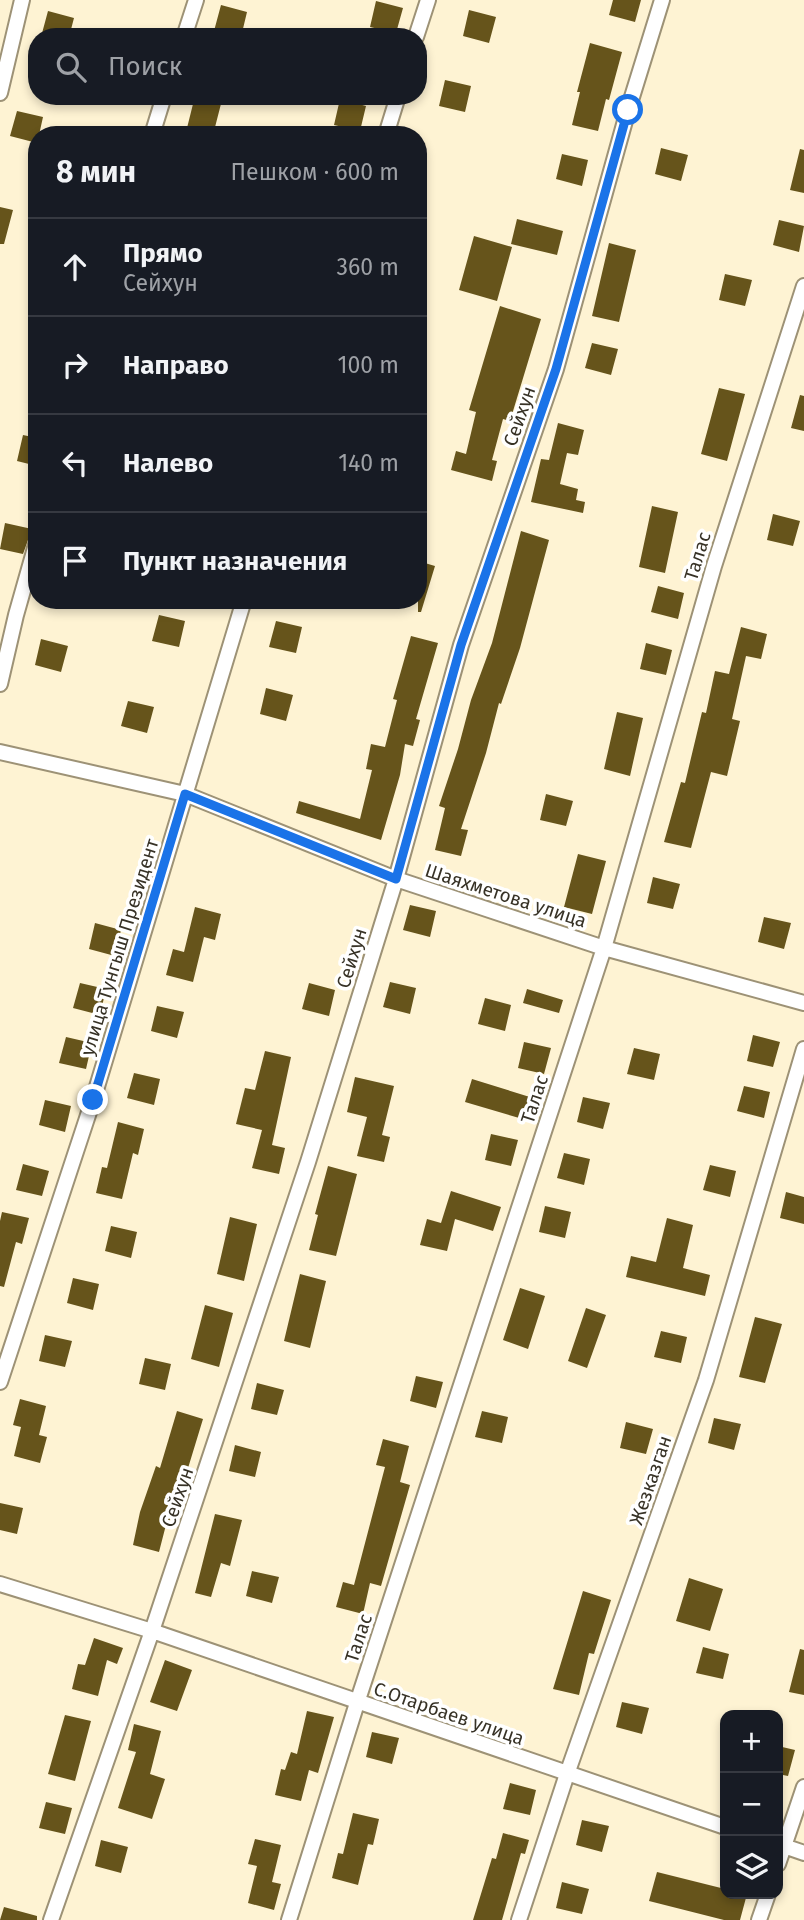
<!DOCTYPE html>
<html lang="ru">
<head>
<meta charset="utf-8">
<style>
  :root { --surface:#171b24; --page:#20242c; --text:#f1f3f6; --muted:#9ea1a6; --line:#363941 }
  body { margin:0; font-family:"Fira Sans",sans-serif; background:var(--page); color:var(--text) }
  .controls { position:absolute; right:21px; bottom:21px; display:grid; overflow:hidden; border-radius:14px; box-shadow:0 4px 10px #0003 }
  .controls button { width:63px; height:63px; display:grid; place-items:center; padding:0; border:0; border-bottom:2px solid var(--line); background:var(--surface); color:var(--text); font:35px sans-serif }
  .stop { position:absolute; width:21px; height:21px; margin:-16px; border:5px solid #1a73e8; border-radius:50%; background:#fff }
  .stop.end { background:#1a73e8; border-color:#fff; box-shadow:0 2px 7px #0008 }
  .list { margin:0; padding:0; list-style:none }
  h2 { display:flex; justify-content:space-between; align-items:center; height:91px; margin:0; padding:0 28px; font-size:30px }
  h2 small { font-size:23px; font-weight:400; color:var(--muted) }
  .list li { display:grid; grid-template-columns:46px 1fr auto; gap:21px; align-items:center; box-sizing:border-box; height:98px; padding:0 28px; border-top:2px solid var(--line) }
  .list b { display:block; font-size:26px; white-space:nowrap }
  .list p { margin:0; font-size:23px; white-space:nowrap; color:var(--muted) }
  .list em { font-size:23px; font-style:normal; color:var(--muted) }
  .icon { flex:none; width:38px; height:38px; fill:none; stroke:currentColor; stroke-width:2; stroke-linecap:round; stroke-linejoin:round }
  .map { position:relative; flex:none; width:804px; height:1920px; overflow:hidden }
  .search { position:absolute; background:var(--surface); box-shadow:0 4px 10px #0003; left:28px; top:28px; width:399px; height:77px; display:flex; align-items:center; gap:18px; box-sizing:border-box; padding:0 24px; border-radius:28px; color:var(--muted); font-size:26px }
  .panel { position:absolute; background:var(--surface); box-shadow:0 4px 10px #0003; left:28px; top:126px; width:399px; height:483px; border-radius:28px }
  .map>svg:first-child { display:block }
  .building { fill:#66541b }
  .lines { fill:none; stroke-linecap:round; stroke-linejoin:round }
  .street-casing { stroke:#9d9276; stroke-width:18 }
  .street { stroke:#fff; stroke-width:14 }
  .route { stroke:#1a73e8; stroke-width:9 }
  .labels { text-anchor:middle; stroke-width:7; stroke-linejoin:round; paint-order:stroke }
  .street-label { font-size:19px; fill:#373226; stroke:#fff }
</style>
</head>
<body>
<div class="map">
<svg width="804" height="1920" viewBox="0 0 804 1920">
  <rect width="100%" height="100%" fill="#fef3d3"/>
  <path class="building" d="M613 0H641L635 22 609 15Z
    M376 1 403 8 396 33 370 27Z
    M221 5 247 12 241 37 214 31Z
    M469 10 496 17 489 43 463 36Z
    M48 11 74 18 69 37H41Z
    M590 43 622 52 609 100 606 99 598 131 572 125 580 92H577Z
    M445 80 471 86 465 112 439 106Z
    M195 96H223L213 135 187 128Z
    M340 99 366 106 360 131 334 125Z
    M17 111 43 117 39 135H37V143L10 136Z
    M661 148 688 155 681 181 655 174Z
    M800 149 804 150V193L790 190Z
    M562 154 588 160 582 186 556 179Z
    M0 207 13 210 4 244H0Z
    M517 219 563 231 557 255 511 244Z
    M779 220 804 226 799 252 773 245Z
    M474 236 512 247 497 301 459 290Z
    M609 243 636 250 619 322 592 316Z
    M725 274 752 280 745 306 719 300Z
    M500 306 541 319 510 421 503 419 492 460 497 461 492 481 451 470 456 451 466 454 476 412 469 410Z
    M592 343 618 349 611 375 585 368Z
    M719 388 745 394 727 461 701 454Z
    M800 395 804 396V431L791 428Z
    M558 423 584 430 578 455 567 453 560 484 578 489 576 500 585 502 583 513 531 502 541 459 549 460Z
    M23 435 37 438V466L17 461Z
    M652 506 678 512 665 573 639 567Z
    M773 514 800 521 793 546 767 540Z
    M5 523 32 529 23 554 0 549Z
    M521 531 549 540 520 648 501 704 499 703 486 753 461 829 468 830 461 856 435 850 445 808 439 806 458 749 471 700 492 643Z
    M418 561 435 566 421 612H418Z
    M658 586 684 593 678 619 651 612Z
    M159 615 185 621 179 647 152 641Z
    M276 621 302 627 296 653 269 647Z
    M741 627 767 634 761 659 746 656 732 719 740 721 727 776 711 772 691 848 664 842 681 782 685 783 702 712 706 713 715 671 729 674Z
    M411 636 438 643 416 719 420 720 413 746 405 744 400 775 381 840 296 813 299 801 360 819 372 770 366 769 371 744 385 747 397 700 393 699Z
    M41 639 68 646 61 672 35 665Z
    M646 643 672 650 666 675 640 669Z
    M266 688 293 695 286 721 260 714Z
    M128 701 154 707 147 733 121 726Z
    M617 712 643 718 630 776 604 769Z
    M546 794 573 801 566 826 540 820Z
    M578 854 606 861 592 914 564 907Z
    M653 877 680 884 673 909 647 903Z
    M410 905 436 911 430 937 403 930Z
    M195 907 221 914 215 940 204 937 193 982 166 975 173 949 184 952Z
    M764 917 791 923 784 949 758 942Z
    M95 923 121 930 115 956 89 949Z
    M390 982 416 988 410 1014 383 1007Z
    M80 983 106 989 100 1015 73 1008Z
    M309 983 335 990 329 1016 302 1009Z
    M527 989 563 1000 559 1013 523 1003Z
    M485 998 511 1005 505 1031 478 1024Z
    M157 1006 184 1012 177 1038 151 1031Z
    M753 1035 780 1042 773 1067 747 1061Z
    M66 1037 92 1043 86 1069 59 1063Z
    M524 1042 551 1048 544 1074 518 1068Z
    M634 1048 660 1054 654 1080 627 1074Z
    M265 1051 291 1057 272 1145 285 1148 279 1174 252 1168 262 1130 236 1124 245 1088 255 1090Z
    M134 1073 160 1079 154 1105 127 1098Z
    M355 1077 394 1086 382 1135 390 1137 384 1162 357 1156 367 1117 347 1112Z
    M472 1079 533 1098 526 1120 465 1102Z
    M744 1086 770 1092 764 1118 737 1111Z
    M583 1097 610 1103 603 1129 577 1122Z
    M45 1100 71 1106 65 1132 39 1125Z
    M118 1122 144 1129 138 1155 133 1153 122 1199 96 1193 102 1167 107 1168Z
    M491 1134 518 1140 511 1166 485 1160Z
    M564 1153 590 1159 584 1185 557 1178Z
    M23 1164 49 1171 42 1196 16 1190Z
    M710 1165 736 1171 730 1197 703 1190Z
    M328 1166 357 1174 336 1256 309 1250 318 1215 315 1214Z
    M451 1191 501 1207 493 1231 455 1219 447 1251 420 1245 427 1219 441 1223Z
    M786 1192 804 1197V1224L780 1218Z
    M545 1206 571 1212 565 1238 539 1232Z
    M2 1212 29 1218 22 1244 16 1242 4 1287 0 1286V1221Z
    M230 1217 257 1224 244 1281 217 1274Z
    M667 1218 693 1225 683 1268 710 1275 705 1296 626 1277 631 1256 656 1262Z
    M111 1226 137 1232 131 1258 105 1251Z
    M300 1274 326 1281 310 1348 284 1341Z
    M73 1278 99 1284 93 1310 67 1303Z
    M520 1288 545 1296 528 1349 503 1340Z
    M205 1305 233 1313 219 1367 191 1359Z
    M586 1308 606 1315 587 1368 568 1361Z
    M755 1317 782 1324 765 1383 739 1377Z
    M661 1331 687 1337 681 1363 654 1357Z
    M45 1335 72 1341 65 1367 39 1361Z
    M145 1358 171 1364 165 1390 139 1384Z
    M416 1376 443 1382 436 1408 410 1401Z
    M257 1383 284 1390 277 1415 251 1409Z
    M20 1399 46 1406 39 1435 47 1437 40 1463 14 1456 21 1427 13 1425Z
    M177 1411 203 1419 185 1478 169 1522 167 1521 159 1552 133 1545 140 1512 156 1466 160 1468Z
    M482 1411 508 1417 502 1443 475 1437Z
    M714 1418 741 1424 734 1450 708 1443Z
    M626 1422 653 1429 646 1454 620 1448Z
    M383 1439 409 1446 400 1482 410 1485 381 1586 370 1583 363 1614 336 1607 343 1582 354 1585 385 1467 376 1465Z
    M235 1445 261 1452 255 1477 229 1471Z
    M0 1503 23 1508 17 1534 0 1530Z
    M215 1514 242 1520 230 1566 221 1563 211 1597 195 1593Z
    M252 1571 279 1577 272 1603 246 1596Z
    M689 1578 723 1589 710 1631 676 1621Z
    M583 1591 611 1600 594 1654 589 1653 579 1695 553 1689Z
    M94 1638 123 1648 117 1664 107 1660 98 1696 72 1689 78 1664 85 1665Z
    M703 1647 729 1654 723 1679 696 1673Z
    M800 1649 804 1650V1695L789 1692Z
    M165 1660 192 1670 177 1711 150 1702Z
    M622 1702 649 1708 642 1734 616 1727Z
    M307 1711 334 1717 318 1773 309 1770 301 1801 275 1795 281 1769 285 1770 291 1752 297 1754Z
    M65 1715 91 1721 75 1781 48 1774Z
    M134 1724 161 1731 150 1774 165 1779 152 1819 118 1808 136 1752 128 1750Z
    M372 1732 399 1738 392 1764 366 1757Z
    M778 1746 795 1750 788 1776 778 1774Z
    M510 1783 536 1790 530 1815 503 1809Z
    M46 1802 72 1808 65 1834 39 1828Z
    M353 1813 379 1819 373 1845 368 1844 358 1885 332 1878 338 1853 343 1854Z
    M582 1820 609 1826 602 1852 576 1845Z
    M503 1833 529 1840 525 1854 521 1853 502 1920H473L492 1858 496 1859Z
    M255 1839 281 1845 272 1882 281 1884 274 1910 248 1903 257 1866 248 1864Z
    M101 1840 128 1847 121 1873 95 1866Z
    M657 1872 725 1889V1894H747L740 1920H724L649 1901Z
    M562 1882 589 1889 582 1914 556 1908Z
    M4 1907 37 1916V1920H0Z"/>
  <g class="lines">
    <g class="street-casing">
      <path id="street" d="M184 37 196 0
        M416 37 428 0
        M0 93 22 0
        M152 135 164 96
        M386 135 398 96
        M0 684 16 615 37 541
        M0 752 185 794 396 879 604 948 804 1003
        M0 1382 93 1100 244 600
        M0 1584 152 1631 725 1827
        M778 1844 804 1853
        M778 1864 804 1787
        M51 1920 152 1631 308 1162 396 879 461 645 556 369 628 110 662 0
        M289 1920 357 1703 604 948 714 566 804 286
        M519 1920 567 1774 706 1380 804 1049
        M759 1920 768 1894"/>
    </g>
    <use href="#street" class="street"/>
  </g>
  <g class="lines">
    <path class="route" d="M93 1100 185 794 396 879 461 645 556 369 628 110"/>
  </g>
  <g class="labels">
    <g class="street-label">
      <text transform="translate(519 416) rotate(-71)" y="7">Сейхун</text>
      <text transform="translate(697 556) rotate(-73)" y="7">Талас</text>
      <text transform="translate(506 895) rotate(18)" y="7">Шаяхметова улица</text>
      <text transform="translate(119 947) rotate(-73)" y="7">улица Тунгыш Президент</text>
      <text transform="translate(351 958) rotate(-73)" y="7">Сейхун</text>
      <text transform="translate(534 1099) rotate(-72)" y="7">Талас</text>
      <text transform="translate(650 1480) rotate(-71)" y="7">Жезказган</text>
      <text transform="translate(177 1497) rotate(-71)" y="7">Сейхун</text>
      <text transform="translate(358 1638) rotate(-72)" y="7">Талас</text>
      <text transform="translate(449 1713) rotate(19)" y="7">С.Отарбаев улица</text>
    </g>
  </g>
</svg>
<div class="controls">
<button>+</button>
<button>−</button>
<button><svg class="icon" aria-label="layers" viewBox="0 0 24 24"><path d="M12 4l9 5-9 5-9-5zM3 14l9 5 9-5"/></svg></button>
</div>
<div class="stop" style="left:628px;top:110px"></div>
<div class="stop end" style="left:93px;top:1100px"></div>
<div class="search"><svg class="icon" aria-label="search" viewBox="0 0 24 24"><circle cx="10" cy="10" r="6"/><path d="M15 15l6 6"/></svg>Поиск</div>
<section class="panel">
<h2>8 мин<small>Пешком · 600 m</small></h2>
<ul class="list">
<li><svg class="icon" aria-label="ahead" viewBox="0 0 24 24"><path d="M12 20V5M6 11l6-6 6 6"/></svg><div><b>Прямо</b><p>Сейхун</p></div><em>360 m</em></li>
<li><svg class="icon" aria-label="right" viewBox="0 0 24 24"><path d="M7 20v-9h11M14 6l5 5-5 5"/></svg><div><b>Направо</b></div><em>100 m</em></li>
<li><svg class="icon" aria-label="left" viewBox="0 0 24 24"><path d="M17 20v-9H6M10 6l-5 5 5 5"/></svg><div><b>Налево</b></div><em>140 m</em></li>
<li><svg class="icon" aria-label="arrive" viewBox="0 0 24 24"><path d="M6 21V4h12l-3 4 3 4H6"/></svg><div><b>Пункт назначения</b></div></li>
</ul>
</section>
</div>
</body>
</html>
